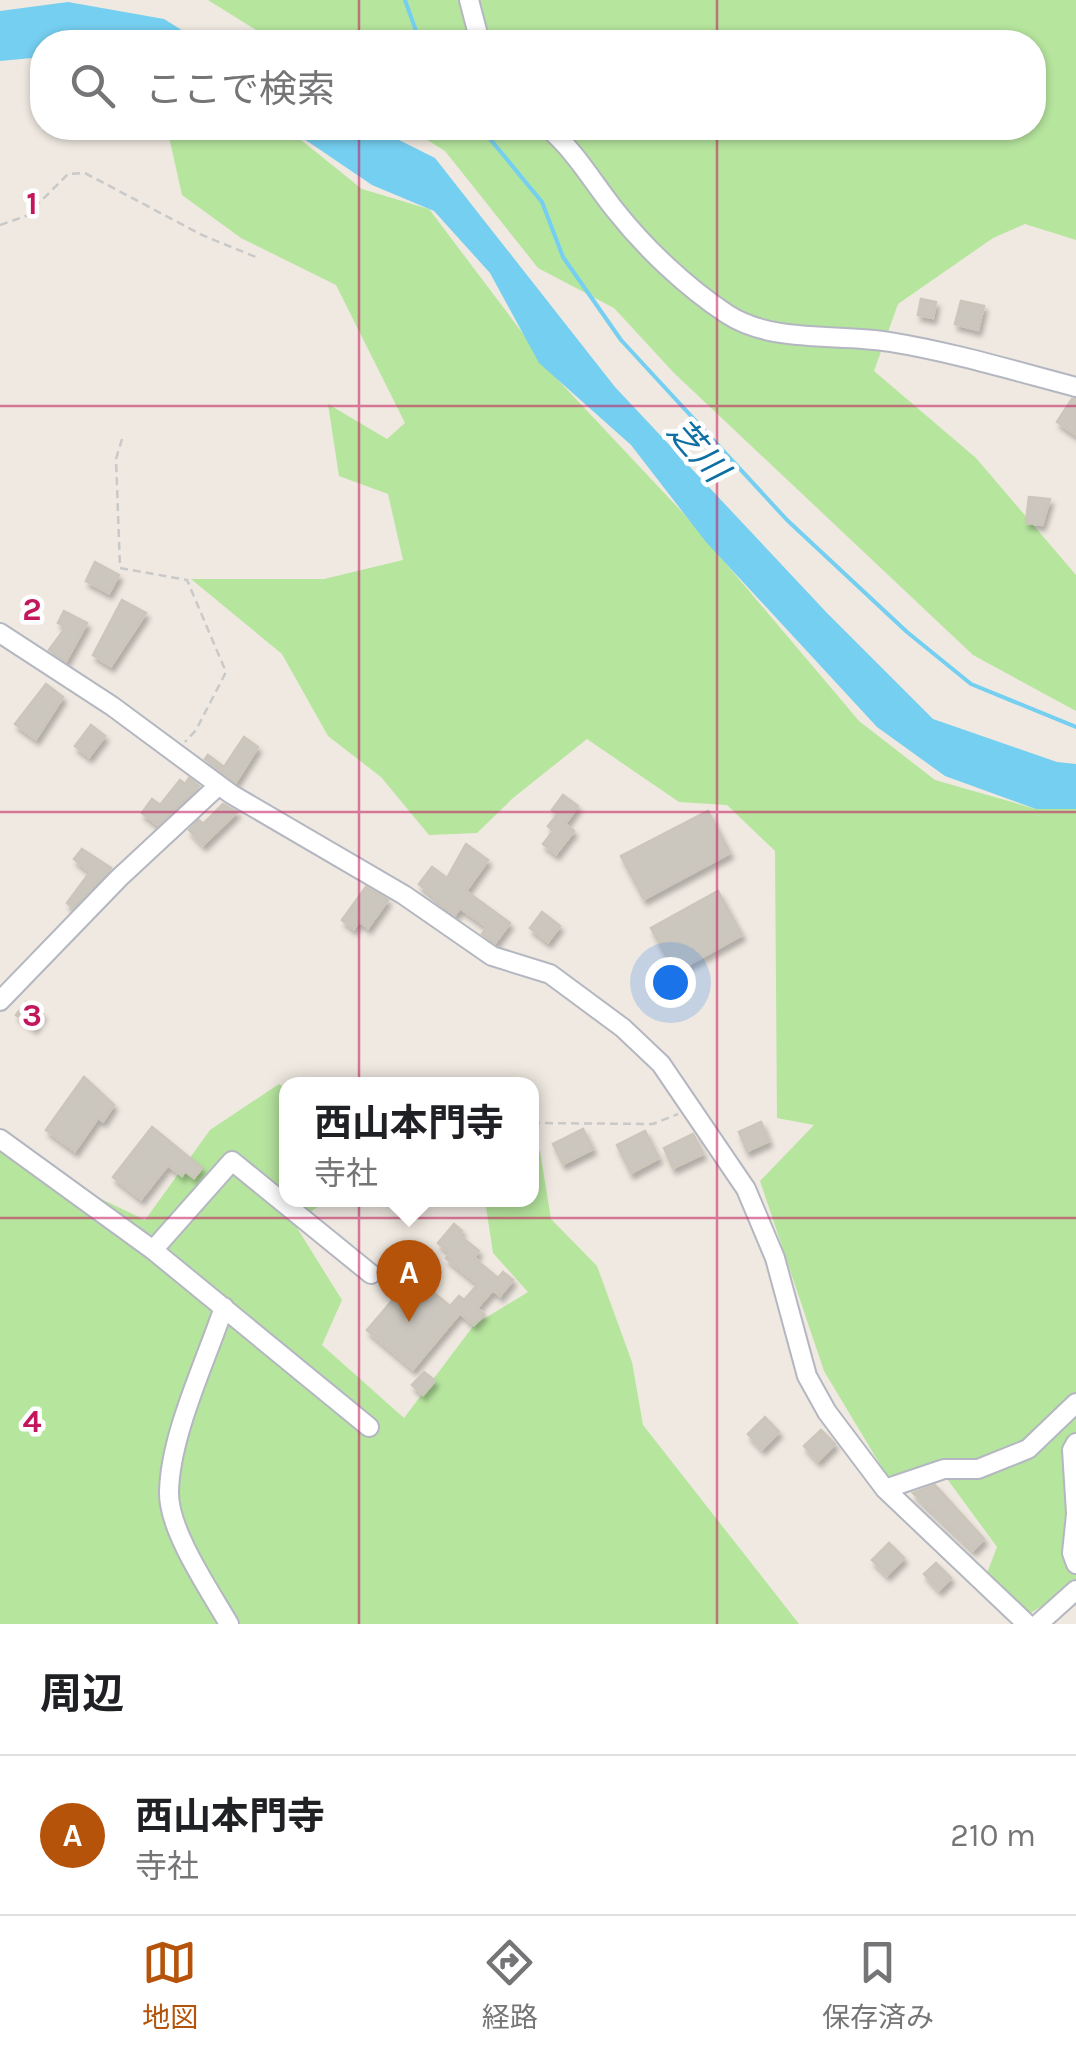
<!DOCTYPE html>
<html lang="ja">
<head>
<meta charset="utf-8">
<style>
  :root { --surface:#fff; --page:#f2f2f2; --text:#202124; --muted:#757577; --line:#e0e0e0; --accent:#b45309 }
  body { margin:0; font-family:Karla,"Noto Sans JP",sans-serif; background:var(--page); color:var(--text) }
  .you { position:absolute; left:670px; top:982px; width:35px; height:35px; margin:-25px; border:8px solid #fff; border-radius:50%; background:#1a73e8; box-shadow:0 0 0 15px #1a73e833 }
  .badge { display:grid; place-items:center; width:65px; height:65px; border-radius:50%; background:var(--accent); color:#fff; font-size:32px; font-weight:700 }
  .pin { position:absolute; translate:-50% -82px; filter:drop-shadow(0 2px 5px #0008) }
  .pin::after { content:''; position:absolute; top:52px; width:35px; height:30px; background:inherit; clip-path:polygon(0 0,100% 0,50% 100%) }
  .popup { position:absolute; left:279px; top:1077px; width:260px; height:130px; box-sizing:border-box; display:grid; place-content:center; border-radius:20px; background:var(--surface); filter:drop-shadow(0 2px 8px #0005); font-size:32px; white-space:nowrap; color:var(--muted) }
  .popup b { font-size:38px; color:var(--text) }
  .popup::after { content:''; position:absolute; left:50%; top:100%; margin-left:-20px; border:20px solid transparent; border-top-color:var(--surface) }
  .list { margin:0; padding:0; list-style:none }
  h2 { display:flex; justify-content:space-between; align-items:center; height:130px; margin:0; padding:0 40px; font-size:42px }
  h2 small { font-size:32px; font-weight:400; color:var(--muted) }
  .list li { display:grid; grid-template-columns:65px 1fr auto; gap:30px; align-items:center; box-sizing:border-box; height:160px; padding:0 40px; border-top:2px solid var(--line) }
  .list b { display:block; font-size:38px; white-space:nowrap }
  .list p { margin:0; font-size:32px; white-space:nowrap; color:var(--muted) }
  .list em { font-size:32px; font-style:normal; color:var(--muted) }
  .icon { flex:none; width:55px; height:55px; fill:none; stroke:currentColor; stroke-width:2; stroke-linecap:round; stroke-linejoin:round }
  .map { position:relative; flex:none; width:1076px; height:1624px; overflow:hidden }
  .search { position:absolute; background:var(--surface); box-shadow:0 2px 8px #0004; left:30px; right:30px; top:30px; height:110px; display:flex; align-items:center; gap:25px; box-sizing:border-box; padding:0 35px; border-radius:40px; color:var(--muted); font-size:38px }
  .sheet { height:290px; background:var(--surface) }
  nav { display:flex; justify-content:space-around; align-items:center; box-sizing:border-box; height:140px; border-top:2px solid var(--line); background:var(--surface); font-size:28px; color:var(--muted) }
  nav a { display:grid; justify-items:center; gap:5px }
  nav .on { color:var(--accent) }
  .map>svg:first-child { display:block }
  .green { fill:#b6e59e }
  .water { fill:#75cff0 }
  .lines { fill:none; stroke-linecap:round; stroke-linejoin:round }
  .stream { stroke:#75cff0; stroke-width:4 }
  .building { fill:#cbc7bf; stroke:#cbc5ba; stroke-width:2.5; filter:url(#shadow) }
  .minor-casing { stroke:#b4b7c1; stroke-width:22 }
  .path { stroke:#c9c9c9; stroke-width:2.5; stroke-dasharray:8 5; stroke-linecap:butt }
  .minor { stroke:#fff; stroke-width:18 }
  .grid { fill:none; stroke:#c2185b; stroke-width:2.5; stroke-opacity:0.55 }
  .labels { text-anchor:middle; stroke-width:9; stroke-linejoin:round; paint-order:stroke }
  .water-label { font-size:35px; font-style:italic; fill:#0d6fa3; stroke:#fff }
  .grid-label { font-size:32px; text-anchor:middle; font-weight:bold; fill:#c2185b; stroke:#fff; stroke-width:9; stroke-linejoin:round; paint-order:stroke }
</style>
</head>
<body>
<div class="map">
<svg width="1076" height="1624" viewBox="0 0 1076 1624">
  <defs>
    <filter id="shadow"><feDropShadow dx="3" dy="5.5" stdDeviation="2.5" flood-color="#0004"/></filter>
  </defs>
  <rect width="100%" height="100%" fill="#efe9e1"/>
  <path class="green" d="M208 0H1076V240L1025 224 993 238 898 304 874 371 976 458 1076 575V711L973 655 674 373 614 308 538 268 445 151 408 128H1034V42H275Z
    M167 128H286L362 189 429 209 558 380 684 514 859 721 935 780 1036 809 1076 808V1585L1029 1614 987 1573 997 1547 942 1472 887 1476 824 1371 760 1181 814 1125 777 1118 775 851 727 805 679 802 587 739 513 798 477 833 429 835 381 777 328 736 282 654 191 579H324L403 560 388 494 339 476 328 404 387 439 405 423 336 285 241 238 182 195Z
    M279 1084 286 1088V1200H328L294 1223 342 1300 322 1345 404 1418 474 1325 528 1292 493 1253 485 1200H532V1156L540 1151 551 1219 597 1266 632 1362 643 1425 799 1624H0V1139L35 1167 145 1220 210 1130Z"/>
  <path class="water" d="M68 2 164 19 201 42H42V57L0 61V11Z
    M288 128H375L435 158 615 387 827 613 933 719 1057 762 1076 764V809H1036L945 776 877 727 706 542 631 445 539 363 490 273 434 211 372 185Z"/>
  <g class="lines">
    <path class="stream" d="M405 0 420 42
      M481 128 542 202 563 257 621 340 787 520 907 632 971 684 1076 727"/>
  </g>
  <path class="building" d="M921 299 936 302 933 318 918 315Z
    M961 301 984 306 978 330 955 324Z
    M1072 399H1076V435L1057 422Z
    M1029 497 1050 499 1042 525 1026 523Z
    M95 562 119 575 109 593 86 581Z
    M122 600 146 613 111 666 93 655Z
    M64 611 87 623 66 661 49 650 66 627 58 623Z
    M46 684 63 697 36 739 15 724Z
    M91 725 105 736 89 757 75 746Z
    M244 737 258 747 236 782 205 759 208 755 224 767Z
    M189 778 199 786 158 825 142 813 152 799 160 805 180 780 185 784Z
    M563 795 578 806 565 824 574 831 556 854 543 844 553 831 548 826 558 814 552 810Z
    M223 804 237 812 203 845 189 830 199 820 203 824Z
    M708 811 730 853 644 899 621 856Z
    M466 844 488 860 466 891 510 923 495 943 482 934 487 927 460 908 455 915 419 884 432 867 447 878Z
    M82 849 111 868 73 908 67 903 90 872 74 859Z
    M366 887 388 900 368 928 359 921 354 929 342 920Z
    M718 891 742 935 675 972 651 928Z
    M542 912 560 926 548 942 530 928Z
    M26 1002 43 1014 34 1028 16 1015Z
    M84 1077 114 1105 103 1121 98 1118 75 1151 46 1130Z
    M761 1122 769 1141 747 1151 739 1132Z
    M152 1127 202 1168 194 1178 185 1171 182 1176 168 1165 141 1199 113 1177Z
    M583 1129 593 1149 563 1164 553 1144Z
    M645 1131 659 1158 631 1173 617 1145Z
    M693 1134 703 1154 673 1168 664 1148Z
    M454 1224 462 1231 459 1235 479 1251 474 1257 481 1264 498 1278 503 1272 513 1280 500 1296 493 1290 477 1308 484 1314 474 1325 460 1313 413 1369 367 1330 413 1276 450 1306 459 1296 464 1300 478 1284 446 1258 450 1253 438 1243Z
    M424 1372 435 1381 423 1395 412 1385Z
    M765 1417 779 1432 762 1449 748 1434Z
    M821 1430 835 1444 818 1461 804 1446Z
    M935 1485 984 1539 973 1550 913 1493Z
    M889 1543 904 1558 887 1575 872 1560Z
    M936 1563 951 1578 939 1590 924 1574Z"/>
  <g class="lines">
    <g class="minor-casing">
      <path id="minor" d="M469 0 480 42
        M548 128C576 152 592 181 615 210 645 248 686 287 727 314 773 344 838 333 890 342 952 352 1015 371 1076 387
        M0 633 112 706 231 794 404 895 492 956 550 974 623 1028 661 1064 746 1189 775 1258 807 1376 827 1412 885 1489 1027 1624
        M0 1001 119 878 218 786
        M0 1139 153 1250 369 1427
        M153 1250 232 1161 371 1274
        M224 1307C206 1361 170 1435 169 1492 168 1530 210 1591 229 1624
        M1076 1443 1072 1450 1076 1513
        M885 1489 944 1469H978L1028 1449 1076 1403
        M1076 1514 1072 1553 1076 1564
        M1038 1624 1076 1590"/>
    </g>
    <path class="path" d="M0 225 26 216 68 174 85 173 202 235 258 258
      M122 439 116 459 120 568 187 580 226 672 196 730 185 742
      M532 1123 653 1124 678 1114"/>
    <use href="#minor" class="minor"/>
  </g>
  <path class="grid" d="M359 0V42M717 0V42M359 128V1624M717 128V1624M0 406H1076M0 812H1076M0 1218H1076"/>
  <g class="labels">
    <g class="water-label">
      <text transform="translate(698 450) rotate(49)" y="12">芝川</text>
    </g>
  </g>
  <g class="grid-label">
    <text x="32" y="214">1</text>
    <text x="32" y="620">2</text>
    <text x="32" y="1026">3</text>
    <text x="32" y="1432">4</text>
  </g>
</svg>
<div class="you"></div>
<div class="pin badge" style="left:409px;top:1322px">A</div>
<div class="popup"><b>西山本門寺</b>寺社</div>
<div class="search"><svg class="icon" aria-label="search" viewBox="0 0 24 24"><circle cx="10" cy="10" r="6"/><path d="M15 15l6 6"/></svg>ここで検索</div>
</div>
<section class="sheet">
<h2>周辺<small></small></h2>
<ul class="list">
<li><span class="badge">A</span><div><b>西山本門寺</b><p>寺社</p></div><em>210 m</em></li>
</ul>
</section>
<nav>
<a class="on"><svg class="icon" aria-label="map" viewBox="0 0 24 24"><path d="M3 6l6-2 6 2 6-2v14l-6 2-6-2-6 2zM9 4v14M15 6v14"/></svg>地図</a>
<a><svg class="icon" aria-label="directions" viewBox="0 0 24 24"><path d="M12 3l9 9-9 9-9-9zM9 14v-3h6M13 9l2 2-2 2"/></svg>経路</a>
<a><svg class="icon" aria-label="saved" viewBox="0 0 24 24"><path d="M7 4h10v16l-5-4-5 4z"/></svg>保存済み</a>
</nav>
</body>
</html>
